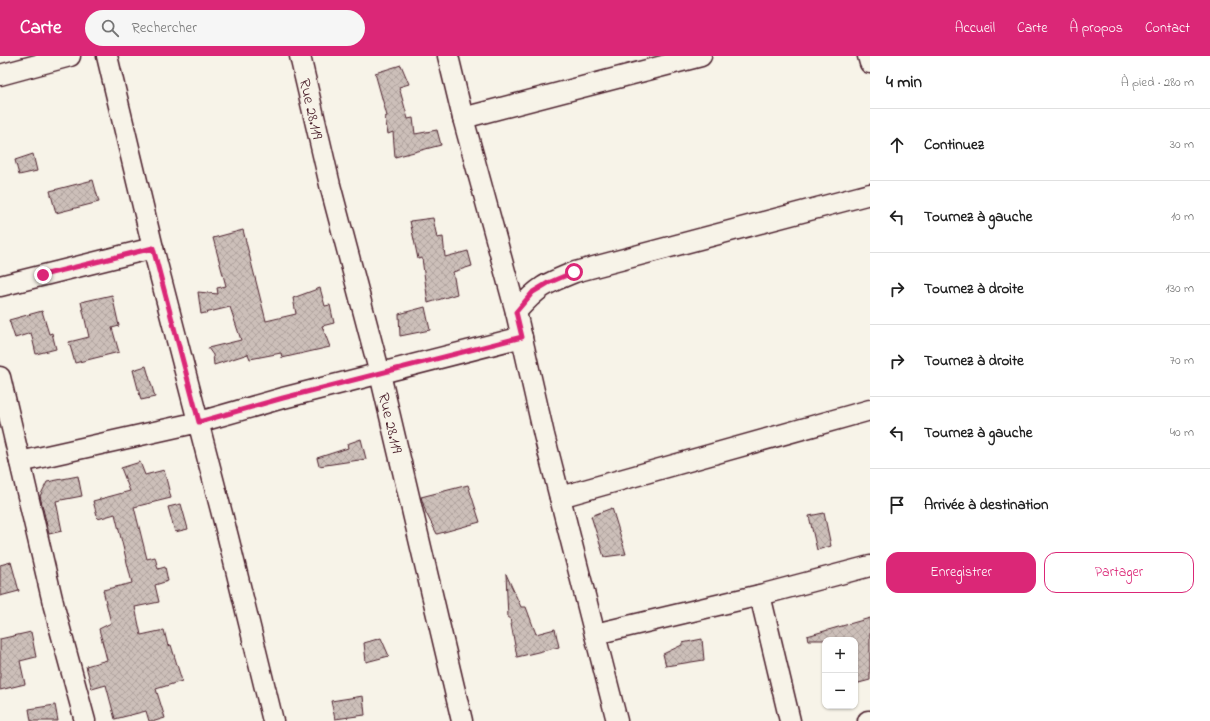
<!DOCTYPE html>
<html lang="fr">
<head>
<meta charset="utf-8">
<style>
  :root { --surface:#fff; --page:#f6f6f6; --text:#222; --muted:#767676; --line:#e0e0e0; --accent:#db2777 }
  body { margin:0; font-family:"Indie Flower",sans-serif; background:var(--page); color:var(--text) }
  .controls { position:absolute; right:12px; bottom:12px; display:grid; overflow:hidden; border-radius:8px; box-shadow:0 1px 3px #0004 }
  .controls button { width:36px; height:36px; display:grid; place-items:center; padding:0; border:0; border-bottom:1px solid var(--line); background:var(--surface); color:var(--text); font:20px sans-serif }
  .stop { position:absolute; width:12px; height:12px; margin:-9px; border:3px solid #db2777; border-radius:50%; background:#fff }
  .stop.end { background:#db2777; border-color:#fff; box-shadow:0 1px 4px #0008 }
  .list { margin:0; padding:0; list-style:none }
  h2 { display:flex; justify-content:space-between; align-items:center; height:52px; margin:0; padding:0 16px; font-size:17px }
  h2 small { font-size:13px; font-weight:400; color:var(--muted) }
  .list li { display:grid; grid-template-columns:26px 1fr auto; gap:12px; align-items:center; box-sizing:border-box; height:72px; padding:0 16px; border-top:1px solid var(--line) }
  .list b { display:block; font-size:15px; white-space:nowrap }
  .list em { font-size:13px; font-style:normal; color:var(--muted) }
  .actions { display:flex; gap:8px; padding:12px 16px }
  .actions a { flex:1; padding:9px 0; border:1px solid var(--accent); border-radius:12px; text-align:center; font-size:14px; color:var(--accent) }
  .actions .main { background:var(--accent); color:#fff }
  .icon { flex:none; width:22px; height:22px; fill:none; stroke:currentColor; stroke-width:2; stroke-linecap:round; stroke-linejoin:round }
  .map { position:relative; flex:none; width:870px; height:665px; overflow:hidden }
  header { display:flex; align-items:center; gap:24px; box-sizing:border-box; height:56px; padding:0 20px; background:var(--accent); color:#fff }
  header strong { font-size:19px }
  nav { display:flex; gap:22px; margin-inline-start:auto; font-size:14px }
  .search { width:280px; height:36px; background:var(--page); display:flex; align-items:center; gap:10px; box-sizing:border-box; padding:0 14px; border-radius:22px; color:var(--muted); font-size:15px }
  main { display:flex }
  aside { flex:1; background:var(--surface) }
  .map>svg:first-child { display:block }
  .building { fill:url(#building-cross-hatch); stroke:#4a1f2b }
  .lines { fill:none; stroke-linecap:round; stroke-linejoin:round }
  .minor-casing { stroke:#4a1f2b; stroke-width:23 }
  .minor { stroke:#f7f3e8; stroke-width:20 }
  .route { stroke:#db2777; stroke-width:5 }
  .labels { text-anchor:middle; stroke-width:4; stroke-linejoin:round; paint-order:stroke }
  .street-label { font-size:16px; fill:#4a1f2b; stroke:#f7f3e8 }
</style>
</head>
<body>
<header>
<strong>Carte</strong>
<div class="search"><svg class="icon" aria-label="search" viewBox="0 0 24 24"><circle cx="10" cy="10" r="6"/><path d="M15 15l6 6"/></svg>Rechercher</div>
<nav><a>Accueil</a><a>Carte</a><a>À propos</a><a>Contact</a></nav>
</header>
<main>
<div class="map">
<svg width="870" height="665" viewBox="0 0 870 665">
  <defs>
    <pattern id="building-cross-hatch" width="8" height="8" patternUnits="userSpaceOnUse"><rect width="8" height="8" fill="#ccbfb9"/><path d="M0 0l8 8M0 8l8-8" fill="none" stroke="#b1a49f"/></pattern>
  </defs>
  <rect width="100%" height="100%" fill="#f7f3e8"/>
  <filter id="ink" filterUnits="userSpaceOnUse"><feTurbulence type="fractalNoise" baseFrequency=".025" numOctaves="2"/><feDisplacementMap in="SourceGraphic" scale="8" xChannelSelector="R" yChannelSelector="G"/><feConvolveMatrix kernelMatrix="1 2 1 2 8 2 1 2 1" color-interpolation-filters="sRGB"/></filter>
  <g filter="url(#ink)">
    <path class="building" d="M401 9 409 28 399 31 408 63 413 62 415 78 437 74 441 89 395 101 393 76 388 78 385 61 387 60 375 17Z
      M33 98 37 115 19 119 15 104Z
      M93 124 99 146 56 157 50 135Z
      M433 162 437 182 443 181 445 201 468 195 472 210 453 216 457 238 428 247 422 202 418 203 410 165Z
      M243 174 266 265 296 258 293 242 320 232 325 250 330 249 334 267 322 270 330 291 282 302 281 297 250 303 248 298 214 309 213 299 208 292 241 284 230 251 201 258 198 236 218 238 217 232 226 230 213 182Z
      M112 239 119 270 112 272 119 296 75 307 69 286 89 281 81 246Z
      M425 251 430 274 400 280 399 258Z
      M42 255 49 278 52 277 56 293 36 298 31 277 15 282 9 264Z
      M146 310 155 341 141 344 133 314Z
      M361 383 366 403 319 410 317 402 348 392 347 388Z
      M140 406 145 419 164 414 171 442 134 451 147 503 155 501 158 513 165 511 168 525 155 529 159 546 135 551 141 579 164 574 168 590 171 589 182 625 156 633 165 662 155 665H149L146 655 115 663 106 629 92 633 86 610 107 604 99 573 111 567 103 534 132 527 115 458 98 463 93 445 130 435 121 412Z
      M78 420 82 440 56 445 62 475 49 478 40 440 47 426Z
      M468 429 480 466 437 478 426 457 421 441Z
      M181 448 188 473 175 476 168 451Z
      M612 452 626 498 604 501 591 460Z
      M824 457 831 490 817 494 809 460Z
      M11 506 19 535 0 540V509Z
      M506 518 521 551H526L536 578 555 573 559 591 517 601 510 562H508Z
      M870 562V624L855 628V584H808L807 580Z
      M31 576 36 601 20 605 25 628 0 634V583Z
      M381 582 389 600 366 606 364 587Z
      M702 583 704 604 666 610 663 598 682 589V587Z
      M363 640 365 659 335 663 331 645Z
      M55 649 58 665H31L29 653Z"/>
    <g class="lines">
      <g class="minor-casing">
        <g id="minor">
          <path d="M107 0 153 192 228 481 273 665"/>
          <path id="s1" d="M300 0 330 129 380 318 462 665"/>
          <path d="M448 0 463 62 516 256 544 379 617 665"/>
          <path d="M868 0 870 7"/>
          <path d="M0 19 70 0"/>
          <path d="M463 62 701 0"/>
          <path d="M0 230 153 192"/>
          <path d="M516 256C538 231 545 228 575 216L870 138"/>
          <path d="M0 321 54 551 85 665"/>
          <path d="M20 406 199 366 283 342 522 281"/>
          <path d="M560 441 870 354"/>
          <path d="M760 539 790 665"/>
          <path d="M595 578 760 539 870 510"/>
          <path d="M868 665H870"/>
        </g>
      </g>
      <use href="#minor" class="minor"/>
    </g>
  </g>
  <g class="lines" filter="url(#ink)">
    <path class="route" d="M43 219 153 192 199 366 283 342 522 281 516 256 533 236 548 227 574 216"/>
  </g>
  <g class="labels">
    <g class="street-label">
      <text dy="6" stroke="none"><textPath href="#s1" startOffset="54">Rue 28.119</textPath></text>
      <text dy="6" stroke="none"><textPath href="#s1" startOffset="378">Rue 28.119</textPath></text>
    </g>
  </g>
</svg>
<div class="controls">
<button>+</button>
<button>−</button>
</div>
<div class="stop" style="left:574px;top:216px"></div>
<div class="stop end" style="left:43px;top:219px"></div>
</div>
<aside>
<h2>4 min<small>À pied · 280 m</small></h2>
<ul class="list">
<li><svg class="icon" aria-label="ahead" viewBox="0 0 24 24"><path d="M12 20V5M6 11l6-6 6 6"/></svg><div><b>Continuez</b></div><em>30 m</em></li>
<li><svg class="icon" aria-label="left" viewBox="0 0 24 24"><path d="M17 20v-9H6M10 6l-5 5 5 5"/></svg><div><b>Tournez à gauche</b></div><em>10 m</em></li>
<li><svg class="icon" aria-label="right" viewBox="0 0 24 24"><path d="M7 20v-9h11M14 6l5 5-5 5"/></svg><div><b>Tournez à droite</b></div><em>130 m</em></li>
<li><svg class="icon" aria-label="right" viewBox="0 0 24 24"><path d="M7 20v-9h11M14 6l5 5-5 5"/></svg><div><b>Tournez à droite</b></div><em>70 m</em></li>
<li><svg class="icon" aria-label="left" viewBox="0 0 24 24"><path d="M17 20v-9H6M10 6l-5 5 5 5"/></svg><div><b>Tournez à gauche</b></div><em>40 m</em></li>
<li><svg class="icon" aria-label="arrive" viewBox="0 0 24 24"><path d="M6 21V4h12l-3 4 3 4H6"/></svg><div><b>Arrivée à destination</b></div></li>
</ul>
<div class="actions"><a class="main">Enregistrer</a><a>Partager</a></div>
</aside>
</main>
</body>
</html>
